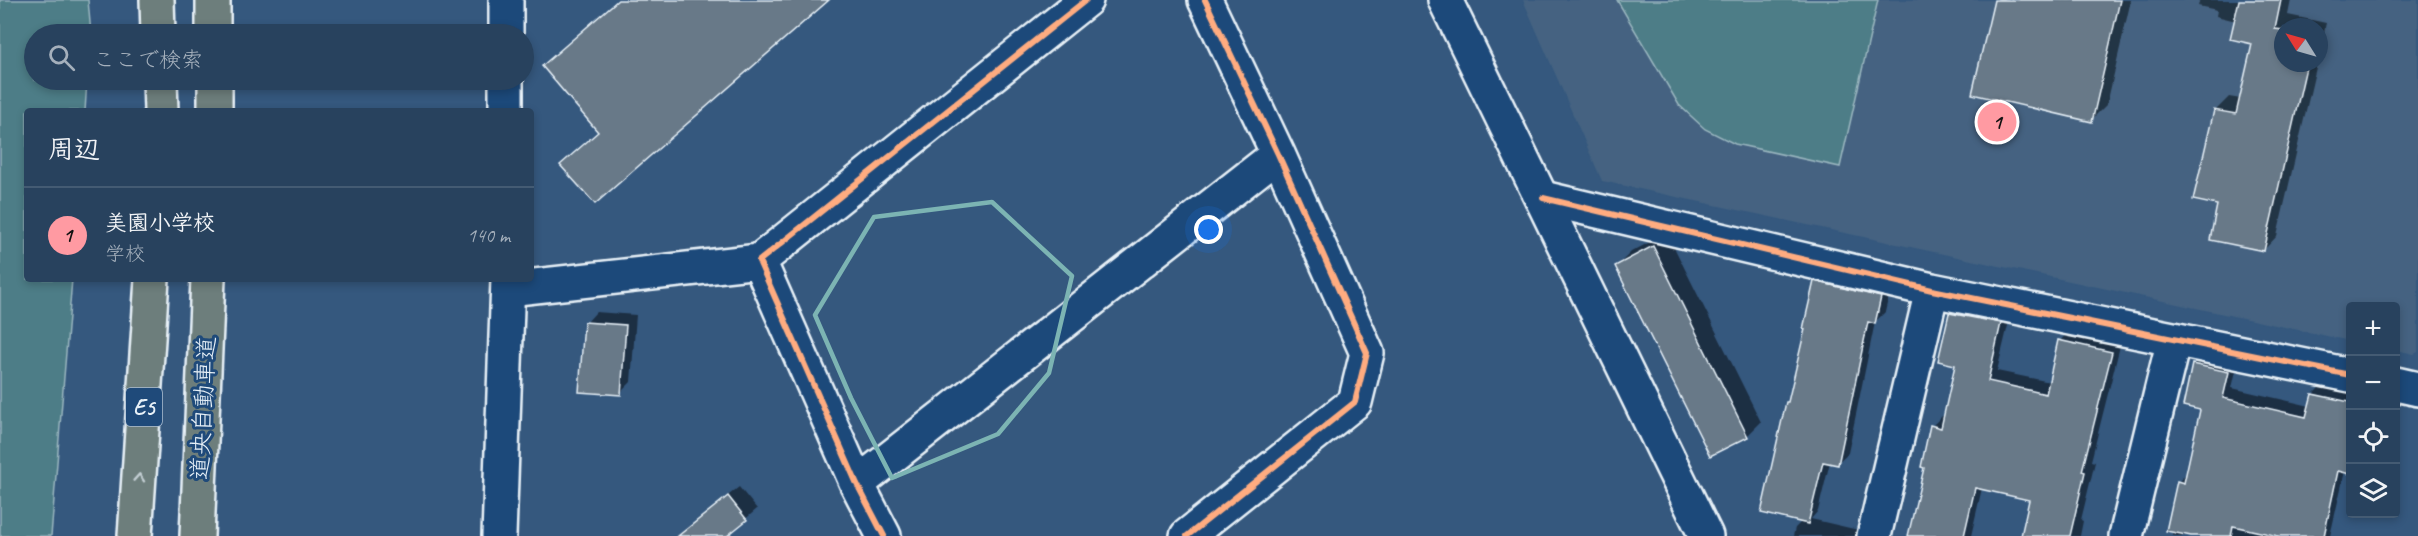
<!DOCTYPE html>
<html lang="ja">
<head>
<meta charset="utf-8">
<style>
  :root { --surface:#28425e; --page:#344d67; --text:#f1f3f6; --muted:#a5b0bc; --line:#445b73; --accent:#ff9aa2 }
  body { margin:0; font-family:Caveat,"Klee One",sans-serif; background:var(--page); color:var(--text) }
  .controls { position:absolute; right:18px; bottom:18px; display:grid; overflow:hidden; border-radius:6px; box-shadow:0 3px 9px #0003 }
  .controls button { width:54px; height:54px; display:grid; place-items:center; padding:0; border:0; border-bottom:2px solid var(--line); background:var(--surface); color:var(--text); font:30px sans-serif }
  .compass { position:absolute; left:2274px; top:18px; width:54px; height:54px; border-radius:50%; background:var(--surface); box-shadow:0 3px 9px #0003; rotate:307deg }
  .you { position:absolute; left:1209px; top:230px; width:21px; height:21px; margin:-15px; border:4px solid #fff; border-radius:50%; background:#1a73e8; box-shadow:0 0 0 9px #1a73e833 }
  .badge { display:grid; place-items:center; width:39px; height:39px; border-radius:50%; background:var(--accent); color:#111; font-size:20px; font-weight:700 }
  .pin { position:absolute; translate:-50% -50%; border:3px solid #fff; box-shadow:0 2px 6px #0006 }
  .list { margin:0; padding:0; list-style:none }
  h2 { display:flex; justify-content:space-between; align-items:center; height:78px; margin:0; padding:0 24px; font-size:26px }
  h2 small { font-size:20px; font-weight:400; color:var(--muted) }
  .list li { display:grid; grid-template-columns:39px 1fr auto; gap:18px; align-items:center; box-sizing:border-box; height:96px; padding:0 24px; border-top:2px solid var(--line) }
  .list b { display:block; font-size:22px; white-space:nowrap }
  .list p { margin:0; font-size:20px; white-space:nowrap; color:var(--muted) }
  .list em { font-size:20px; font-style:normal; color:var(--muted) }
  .icon { flex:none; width:33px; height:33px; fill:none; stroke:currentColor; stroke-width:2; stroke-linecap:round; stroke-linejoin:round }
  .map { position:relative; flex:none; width:2418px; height:536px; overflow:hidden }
  .search { position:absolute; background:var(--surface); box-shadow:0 3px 9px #0003; left:24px; top:24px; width:510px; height:66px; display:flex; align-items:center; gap:15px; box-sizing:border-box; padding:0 21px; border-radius:33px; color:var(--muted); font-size:22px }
  .panel { position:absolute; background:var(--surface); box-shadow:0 3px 9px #0003; left:24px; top:108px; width:510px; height:174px; border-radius:6px }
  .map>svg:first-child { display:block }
  .built { fill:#446281; fill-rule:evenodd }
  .green { fill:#4e7d87; stroke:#9bb7c0; stroke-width:1.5 }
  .shadow { fill:#0007 }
  .building { fill:#687988; stroke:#e8f1f8; stroke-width:1.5 }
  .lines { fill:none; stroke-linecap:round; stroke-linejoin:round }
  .minor-casing { stroke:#e8f1f8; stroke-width:38 }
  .tertiary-casing { stroke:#e8f1f8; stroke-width:38 }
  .motorway-casing { stroke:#e8f1f8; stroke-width:38 }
  .minor { stroke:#1f4a7a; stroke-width:33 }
  .tertiary { stroke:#1f4a7a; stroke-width:33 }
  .motorway { stroke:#6d7e7c; stroke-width:33 }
  .cycleway-casing { stroke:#1f4a7a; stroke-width:10 }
  .cycleway { stroke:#ffac80; stroke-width:6 }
  .oneway { stroke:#c3ced3 }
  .marked { fill:none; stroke:#7cb4b3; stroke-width:4.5; stroke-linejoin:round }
  .labels { text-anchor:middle; stroke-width:6; stroke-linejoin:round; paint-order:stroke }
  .shield { fill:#1f4a7a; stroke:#acbfd2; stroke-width:1.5 }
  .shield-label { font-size:22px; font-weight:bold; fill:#e8f1f8 }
  .street-label { font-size:24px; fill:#e8f1f8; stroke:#1f4a7a }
</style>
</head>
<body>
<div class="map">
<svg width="2418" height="536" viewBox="0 0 2418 536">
  <rect width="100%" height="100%" fill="#35587e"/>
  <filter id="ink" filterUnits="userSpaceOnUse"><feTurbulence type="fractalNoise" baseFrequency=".0167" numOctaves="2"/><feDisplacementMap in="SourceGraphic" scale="12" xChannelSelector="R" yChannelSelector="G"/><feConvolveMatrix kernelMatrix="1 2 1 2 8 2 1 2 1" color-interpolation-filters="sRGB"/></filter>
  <g filter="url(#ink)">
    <path class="built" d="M1523 0H2418V352L2414 354 2396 350V306H2350V341L1602 181ZM2283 27H2319V63H2283Z"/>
    <path class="green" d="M0 0H88L91 34H34V80H87L85 111H27V279H72L51 536H0Z
      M1617 0H1878L1840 167 1735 144 1705 129 1679 105Z"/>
    <path class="shadow" d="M1995 0H2131L2107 104 2091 120Z
      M2200 0H2291L2288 15 2326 23 2319 53V27H2283V63H2317L2277 236 2264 250 2219 204 2215 111 2229 97 2241 99 2254 43 2236 21 2216 16 2217 10 2198 6Z
      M1667 233 1761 422 1747 436 1617 266 1631 252Z
      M1826 271 1891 287 1885 312 1875 322 1848 453 1837 463 1830 462 1818 511 1811 519 1867 532 1870 536H1793L1795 528 1802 521 1787 403 1791 399 1815 282Z
      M1961 303 2011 313 1997 371 2050 382 2060 341 2070 330 2121 342 2091 461 2095 462 2081 520 2083 521 2080 536H2023L2031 499 1982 488 1971 536H1907L1910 533 1926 467 1932 426 1942 416H1945L1957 363 1950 313Z
      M596 312 636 315 631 382 620 393 586 323Z
      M2203 355 2238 362 2232 388 2310 406 2313 394 2323 384 2350 390V473L2345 471 2330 536H2172L2178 482 2188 472 2202 409 2193 365Z
      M739 487 757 509 726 536H677Z"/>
    <path class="building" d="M618 0H829L595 204 560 165 598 132 542 66Z
      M1994 0H2120L2092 122 1972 94Z
      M2239 0H2281L2275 29 2283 30V63H2307L2264 251 2210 240 2217 205 2193 200 2214 110 2236 114 2252 44 2230 39Z
      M1653 246 1748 437 1710 456 1615 266Z
      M1814 281 1881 297 1875 324 1868 322 1838 465 1823 462 1808 524 1761 513 1786 402H1788L1805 329H1803Z
      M1949 313 2001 323 1988 381 2046 394 2058 340 2112 352 2082 471 2085 472 2070 536H2021L2029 500 1975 488 1964 536H1908L1924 468 1921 467 1930 425 1941 428 1955 365 1938 361Z
      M584 322 626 325 621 395 579 392Z
      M2192 364 2229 372 2223 398 2306 417 2312 394 2350 402V474L2338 471 2324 536H2278L2233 526 2231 536H2191L2166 531 2177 481 2184 483 2200 410 2183 406Z
      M728 496 747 520 727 536H678Z"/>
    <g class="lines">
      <g class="minor-casing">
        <path id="minor" d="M506 0V34
          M506 80V111
          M1543 198 1932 290 2350 375
          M508 289 759 261
          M2396 384 2418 389
          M857 484 1278 154
          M499 536 508 279
          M884 536 857 484 759 261 1086 0
          M1187 536 1355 402 1367 353 1278 154 1205 0
          M1874 536 1932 290
          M2126 536 2174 339"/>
      </g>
      <g class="tertiary-casing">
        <path id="tertiary" d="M1445 0 1706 536"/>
      </g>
      <g class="motorway-casing">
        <path id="motorway" d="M157 0 158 34
          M213 0V34
          M160 80 161 111
          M215 80V111
          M135 536 152 279
          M197 536 208 279"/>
      </g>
      <use href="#minor" class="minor"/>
      <use href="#tertiary" class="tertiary"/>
      <use href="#motorway" class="motorway"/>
      <g class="cycleway-casing">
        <path id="cycleway" d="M1543 198 1932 290 2350 375
          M884 536 857 484 759 261 1086 0
          M1187 536 1355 402 1367 353 1278 154 1205 0"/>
      </g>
      <use href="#cycleway" class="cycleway"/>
    </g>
    <defs><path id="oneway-chevron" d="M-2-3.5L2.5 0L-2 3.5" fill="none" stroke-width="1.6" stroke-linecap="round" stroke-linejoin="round" transform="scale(1.5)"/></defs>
    <use class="oneway" href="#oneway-chevron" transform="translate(139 478) rotate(-86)"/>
  </g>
  <path class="marked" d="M992 202 1072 276 1049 373 998 434 892 478 851 398 815 315 874 217Z"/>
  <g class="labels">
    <rect class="shield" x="126" y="388" width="36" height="38" rx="4.5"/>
    <g class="shield-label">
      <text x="144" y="415">E5</text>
    </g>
    <g class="street-label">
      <text transform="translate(203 408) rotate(-87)" y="8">道央自動車道</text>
    </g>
  </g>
</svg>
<div class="controls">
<button>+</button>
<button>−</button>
<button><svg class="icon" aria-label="locate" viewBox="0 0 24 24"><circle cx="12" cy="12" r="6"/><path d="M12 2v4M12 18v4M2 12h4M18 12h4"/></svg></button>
<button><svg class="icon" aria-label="layers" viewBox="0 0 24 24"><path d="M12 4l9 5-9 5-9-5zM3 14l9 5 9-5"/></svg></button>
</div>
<svg class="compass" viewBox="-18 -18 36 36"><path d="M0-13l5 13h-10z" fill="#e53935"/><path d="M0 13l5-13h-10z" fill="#a5b0bc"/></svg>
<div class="you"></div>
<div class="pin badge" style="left:1997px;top:122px">1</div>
<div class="search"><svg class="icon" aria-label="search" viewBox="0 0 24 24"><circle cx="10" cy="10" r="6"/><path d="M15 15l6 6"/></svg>ここで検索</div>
<section class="panel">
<h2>周辺<small></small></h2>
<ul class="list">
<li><span class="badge">1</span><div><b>美園小学校</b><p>学校</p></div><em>140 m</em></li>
</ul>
</section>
</div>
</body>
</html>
